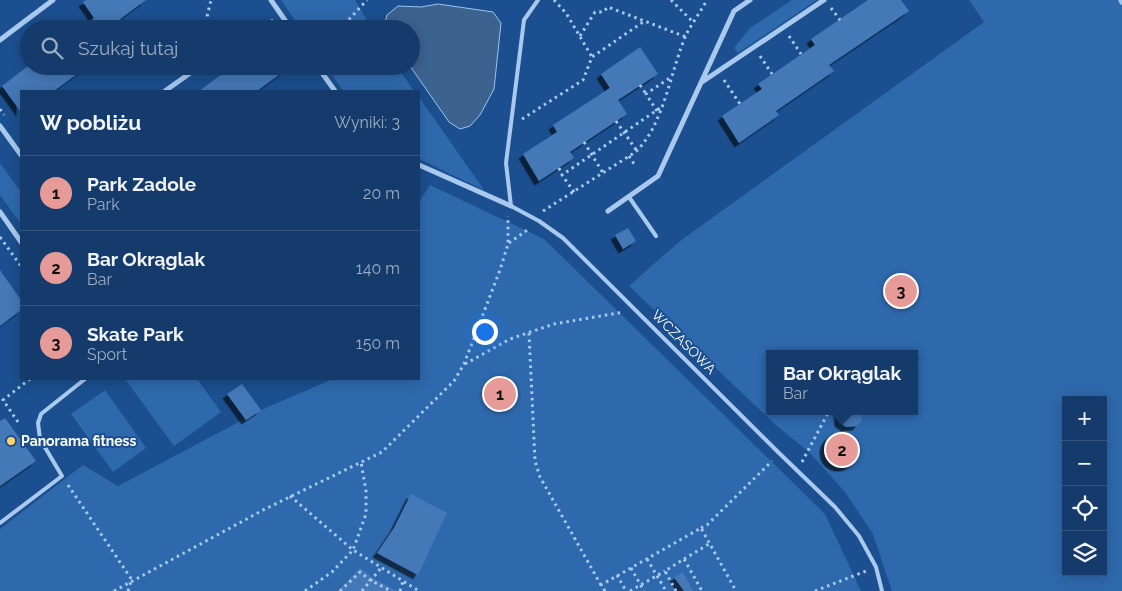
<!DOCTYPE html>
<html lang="pl">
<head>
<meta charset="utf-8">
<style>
  :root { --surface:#143b6b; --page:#1d4271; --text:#f1f3f6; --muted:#9dadc1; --line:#33557e; --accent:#e69b98 }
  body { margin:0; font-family:Raleway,sans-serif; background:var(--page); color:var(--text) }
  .controls { position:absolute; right:15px; bottom:15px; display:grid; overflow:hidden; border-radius:0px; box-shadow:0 2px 12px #0003 }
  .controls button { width:45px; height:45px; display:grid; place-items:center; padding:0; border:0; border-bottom:1px solid var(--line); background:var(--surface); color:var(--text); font:25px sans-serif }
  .you { position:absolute; left:484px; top:331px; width:18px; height:18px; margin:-12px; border:4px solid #fff; border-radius:50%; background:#1a73e8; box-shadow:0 0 0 8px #1a73e833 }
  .badge { display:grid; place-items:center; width:32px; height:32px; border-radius:50%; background:var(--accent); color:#111; font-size:16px; font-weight:700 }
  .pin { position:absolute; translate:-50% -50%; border:2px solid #fff; box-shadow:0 1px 5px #0006 }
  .popup { position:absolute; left:766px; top:350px; width:152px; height:65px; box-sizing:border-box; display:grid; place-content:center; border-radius:0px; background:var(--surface); filter:drop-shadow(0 1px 4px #0005); font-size:16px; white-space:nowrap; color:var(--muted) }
  .popup b { font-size:19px; color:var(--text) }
  .popup::after { content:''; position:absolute; left:50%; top:100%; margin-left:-10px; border:10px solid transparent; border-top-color:var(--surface) }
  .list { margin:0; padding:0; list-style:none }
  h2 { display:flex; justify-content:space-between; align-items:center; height:65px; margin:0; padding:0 20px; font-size:21px }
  h2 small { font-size:16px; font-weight:400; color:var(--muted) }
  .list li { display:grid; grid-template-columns:32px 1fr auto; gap:15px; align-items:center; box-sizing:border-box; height:75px; padding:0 20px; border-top:1px solid var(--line) }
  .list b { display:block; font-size:19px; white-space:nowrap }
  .list p { margin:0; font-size:16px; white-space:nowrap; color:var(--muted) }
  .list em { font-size:16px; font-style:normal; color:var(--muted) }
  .icon { flex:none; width:28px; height:28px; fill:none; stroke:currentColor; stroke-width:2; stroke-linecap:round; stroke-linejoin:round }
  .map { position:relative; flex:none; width:1122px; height:591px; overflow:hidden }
  .search { position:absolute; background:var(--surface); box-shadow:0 2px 12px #0003; left:20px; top:20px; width:400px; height:55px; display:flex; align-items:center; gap:12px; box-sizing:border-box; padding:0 18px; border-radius:28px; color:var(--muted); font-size:19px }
  .panel { position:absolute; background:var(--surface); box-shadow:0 2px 12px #0003; left:20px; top:90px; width:400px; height:290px; border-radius:0px }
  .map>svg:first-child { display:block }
  .green { fill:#2e69ad; fill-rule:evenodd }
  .water { fill:#3c6290; stroke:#9cc4f0 }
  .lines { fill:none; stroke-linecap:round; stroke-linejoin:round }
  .stream { stroke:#9cc4f0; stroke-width:5.5 }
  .building { fill:#4478b7; filter:url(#shadow) }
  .path { stroke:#a9c9ee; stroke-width:3; stroke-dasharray:2.5 4; stroke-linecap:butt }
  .service { stroke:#a9c9ee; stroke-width:4 }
  .minor { stroke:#a9c9ee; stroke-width:5 }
  .poi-dot { fill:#ffd166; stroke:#1b4f8f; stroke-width:2 }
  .labels { text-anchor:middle; stroke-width:4; stroke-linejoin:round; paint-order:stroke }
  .street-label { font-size:14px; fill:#fff; stroke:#1b4f8f }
  .poi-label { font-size:14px; font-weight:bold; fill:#fff; stroke:#1b4f8f; text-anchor:start }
</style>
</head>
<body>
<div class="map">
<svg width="1122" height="591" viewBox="0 0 1122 591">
  <defs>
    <filter id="shadow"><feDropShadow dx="-4.5" dy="4.5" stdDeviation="0" flood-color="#0009"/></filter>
  </defs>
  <rect width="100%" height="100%" fill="#1b4f8f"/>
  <path class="green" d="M281 0H355L372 29H301Z
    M792 0H817L738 53 734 48 750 28Z
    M969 0H1122V591H892L873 534 845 492 810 453 777 426 629 286 680 241 984 22ZM770 354H914V411H770ZM1066 400H1103V572H1066Z
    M326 66H397L414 91H343Z
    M419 97 484 190 419 159Z
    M0 163 21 192V224L0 195Z
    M430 185 544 239 825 514 861 591H0V529L83 465 118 486 261 410 333 379H419V202Z
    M125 379H197L221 412 174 446Z
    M105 390 146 448 113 472 71 414Z"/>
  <path class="water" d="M438 4 493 12 501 23 494 89 480 115 470 126 460 129 449 122 410 66H411V29H383L387 15 398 6 421 7Z"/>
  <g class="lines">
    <path class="stream" d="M1121 0 1122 2"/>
  </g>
  <path class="building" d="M86 0H146L120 19 127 29H79L94 18 83 2Z
    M868 0H901L909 11 829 65 834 71 776 111 779 115 739 143 722 116 762 89 758 84 815 45 811 39Z
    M640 47 658 74 618 100 627 114 570 152 574 158 539 181 523 154 557 132 553 125 610 88 601 74Z
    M28 66H88L54 91H21V112L2 86Z
    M233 66H291L257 91H199Z
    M628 228 636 241 623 249 615 235Z
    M0 270 21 300V310L0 326Z
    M242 384 261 410 246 420 227 394Z
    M838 411H861L862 420 857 426 846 427 839 422Z
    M5 418 36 461 0 486V421Z
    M824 449a18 18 0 1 1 36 0a18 18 0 1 1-36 0Z
    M411 494 447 513 418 575 377 553 394 528Z
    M360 568 375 579 397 591H337Z
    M683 572 685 576 693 591H684L674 577Z"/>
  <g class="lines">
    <path class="path" d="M554 0 566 13 592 57
      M671 0 694 23
      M831 8 840 20
      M204 29 211 0
      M261 29 273 20
      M340 29 367 0
      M580 36 595 12H603L608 7 686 37
      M789 36 801 54
      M760 56 772 74
      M724 80 740 104
      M640 85 646 94
      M0 109 4 115
      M657 111 646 94 671 77
      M522 119 583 80 592 57 643 22
      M616 121 637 151
      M584 142 603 173
      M629 156 636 167
      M559 168 562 175
      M574 192 562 175 660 108
      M543 211 634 153C664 128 671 67 687 33 693 22 701 11 707 0
      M0 237 21 266
      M509 243 530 228
      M529 333 535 461 540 477 601 585
      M868 354 871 349
      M465 364 510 339 554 324 624 312
      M18 422 3 400 30 379
      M802 462 829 411
      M68 485 132 580
      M290 496 353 550 419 591
      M701 528 707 525 772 461
      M647 559 666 591
      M684 559 709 544
      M631 568 644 591
      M617 575 626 591
      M114 591 265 509 382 452 454 381 464 364 500 270 508 244V216
      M128 591 131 581
      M305 591 332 572 353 550 366 514V491L361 462
      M340 591 360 572 370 580 391 591
      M362 591 381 568
      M400 591 403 581
      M605 591 601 585 701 528 736 591
      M630 591 665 571
      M676 591 665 571 684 559 702 591
      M815 591 866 571"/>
    <path class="service" d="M538 0 524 20 506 163 511 206 539 221 563 238 779 453 835 507 859 536 876 567 882 591
      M629 197 656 236
      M0 523 62 476 40 439 38 423 41 414 85 379"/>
    <path class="minor" d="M271 0 291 29
      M0 40 53 0
      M317 66 335 91
      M702 82 824 0
      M165 91 200 66
      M0 126 21 155
      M419 165 511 206
      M608 211 658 176 734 11 750 0
      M0 212 21 242"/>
  </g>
  <circle class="poi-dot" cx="11" cy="441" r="5"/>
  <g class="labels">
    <g class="street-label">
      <text transform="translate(684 342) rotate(45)" y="5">WCZASOWA</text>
    </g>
    <g class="poi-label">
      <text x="21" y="446">Panorama fitness</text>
    </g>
  </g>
</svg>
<div class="controls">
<button>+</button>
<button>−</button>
<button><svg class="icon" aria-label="locate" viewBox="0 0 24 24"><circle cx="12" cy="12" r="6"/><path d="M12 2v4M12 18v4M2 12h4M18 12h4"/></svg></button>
<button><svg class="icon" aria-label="layers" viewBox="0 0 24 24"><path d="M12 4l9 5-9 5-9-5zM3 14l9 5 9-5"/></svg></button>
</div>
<div class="you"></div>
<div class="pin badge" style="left:500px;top:394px">1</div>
<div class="pin badge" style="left:842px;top:450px">2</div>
<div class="popup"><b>Bar Okrąglak</b>Bar</div>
<div class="pin badge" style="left:901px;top:291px">3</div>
<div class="search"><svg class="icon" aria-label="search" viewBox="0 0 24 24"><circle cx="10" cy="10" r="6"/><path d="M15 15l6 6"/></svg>Szukaj tutaj</div>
<section class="panel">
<h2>W pobliżu<small>Wyniki: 3</small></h2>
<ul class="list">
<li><span class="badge">1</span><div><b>Park Zadole</b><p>Park</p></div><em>20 m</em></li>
<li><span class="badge">2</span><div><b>Bar Okrąglak</b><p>Bar</p></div><em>140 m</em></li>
<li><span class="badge">3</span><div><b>Skate Park</b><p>Sport</p></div><em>150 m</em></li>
</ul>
</section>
</div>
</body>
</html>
